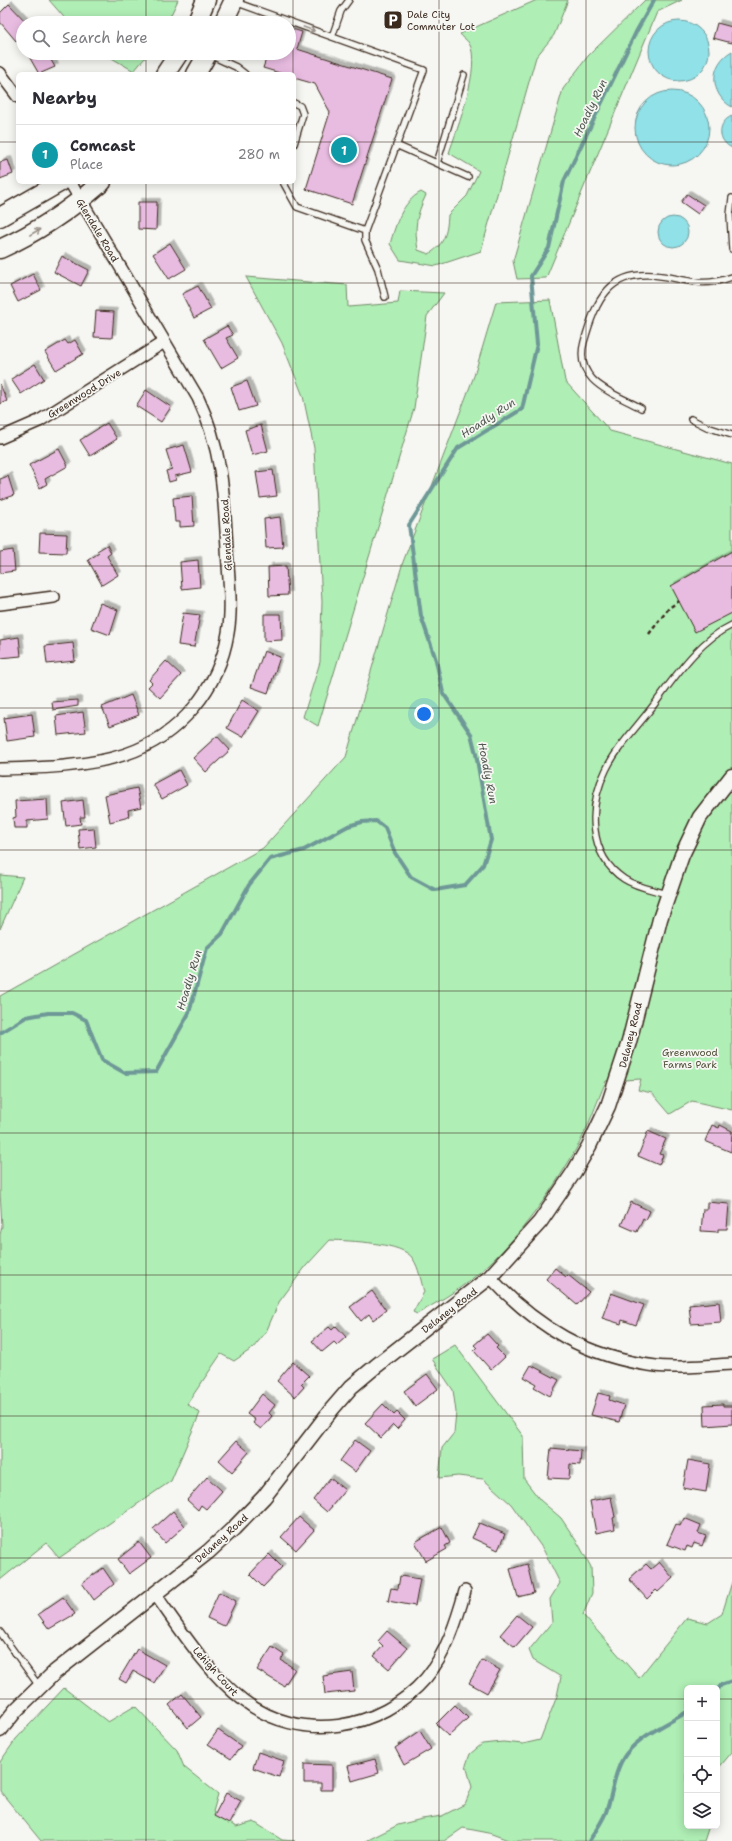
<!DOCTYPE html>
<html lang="en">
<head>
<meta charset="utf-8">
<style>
  :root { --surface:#fff; --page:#f7f7f7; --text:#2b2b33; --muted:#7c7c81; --line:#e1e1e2; --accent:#111827 }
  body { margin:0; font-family:"Shantell Sans",sans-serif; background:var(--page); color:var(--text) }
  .controls { position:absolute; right:12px; bottom:12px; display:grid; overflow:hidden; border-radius:6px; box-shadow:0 2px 10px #0003 }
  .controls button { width:36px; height:36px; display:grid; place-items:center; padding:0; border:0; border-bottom:1px solid var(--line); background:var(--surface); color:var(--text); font:20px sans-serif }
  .you { position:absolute; left:424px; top:714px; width:14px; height:14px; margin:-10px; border:3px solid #fff; border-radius:50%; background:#1a73e8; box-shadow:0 0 0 6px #1a73e833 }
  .badge { display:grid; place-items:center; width:26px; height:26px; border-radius:50%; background:var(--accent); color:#fff; font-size:13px; font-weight:700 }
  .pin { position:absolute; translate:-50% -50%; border:2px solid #fff; box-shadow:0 1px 4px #0006 }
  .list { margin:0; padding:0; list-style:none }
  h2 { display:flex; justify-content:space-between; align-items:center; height:52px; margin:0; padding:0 16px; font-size:17px }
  h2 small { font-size:13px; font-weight:400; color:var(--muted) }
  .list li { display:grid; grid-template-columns:26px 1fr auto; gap:12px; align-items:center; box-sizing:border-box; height:60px; padding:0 16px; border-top:1px solid var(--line) }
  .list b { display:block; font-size:15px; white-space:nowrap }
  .list p { margin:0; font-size:13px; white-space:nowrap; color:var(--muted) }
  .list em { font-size:13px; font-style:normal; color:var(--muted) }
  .icon { flex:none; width:22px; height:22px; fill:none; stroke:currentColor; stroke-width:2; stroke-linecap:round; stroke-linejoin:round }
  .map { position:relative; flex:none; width:732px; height:1841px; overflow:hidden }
  .search { position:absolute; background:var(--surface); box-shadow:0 2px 10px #0003; left:16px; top:16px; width:280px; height:44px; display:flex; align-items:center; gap:10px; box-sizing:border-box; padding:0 14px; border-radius:22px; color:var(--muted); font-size:15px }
  .panel { position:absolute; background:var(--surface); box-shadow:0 2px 10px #0003; left:16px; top:72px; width:280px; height:112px; border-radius:6px }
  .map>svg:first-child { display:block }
  .green { fill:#afeeb5; stroke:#758c6a }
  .water { fill:#90e1e8; stroke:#6e9897 }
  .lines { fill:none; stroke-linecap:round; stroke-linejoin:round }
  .stream { stroke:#6e9897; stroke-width:4 }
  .building { fill:#e8bce1; stroke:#3b2a1e; filter:url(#shadow) }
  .service-casing { stroke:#3b2a1e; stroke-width:8 }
  .minor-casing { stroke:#3b2a1e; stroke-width:14 }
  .tertiary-casing { stroke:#3b2a1e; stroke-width:17 }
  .primary-casing { stroke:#3b2a1e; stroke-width:21 }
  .path { stroke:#3b2a1e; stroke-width:2.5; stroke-dasharray:4 3; stroke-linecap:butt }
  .service { stroke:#f6f6f2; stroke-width:5.5 }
  .minor { stroke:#f6f6f2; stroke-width:11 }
  .tertiary { stroke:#f6f6f2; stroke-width:14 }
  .primary { stroke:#f6f6f2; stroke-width:18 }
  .oneway { stroke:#989088 }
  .grid { fill:none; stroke:#3b2a1e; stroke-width:1; stroke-opacity:0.55 }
  .labels { text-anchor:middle; stroke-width:3.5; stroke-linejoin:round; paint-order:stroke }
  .poi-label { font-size:10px; fill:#3b2a1e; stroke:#f6f6f2; text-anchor:start }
  .street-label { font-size:10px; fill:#3b2a1e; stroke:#f6f6f2 }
  .park-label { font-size:10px; fill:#52513c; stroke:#f6f6f2 }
  .water-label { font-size:11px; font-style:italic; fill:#505850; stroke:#f6f6f2 }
</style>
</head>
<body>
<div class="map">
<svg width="732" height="1841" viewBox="0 0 732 1841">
  <defs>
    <filter id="shadow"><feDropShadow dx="3.5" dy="-3.5" stdDeviation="0" flood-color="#0004"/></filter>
  </defs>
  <rect width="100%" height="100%" fill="#f6f6f2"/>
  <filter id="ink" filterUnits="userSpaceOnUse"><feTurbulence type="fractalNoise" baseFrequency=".025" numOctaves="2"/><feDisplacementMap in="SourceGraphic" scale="8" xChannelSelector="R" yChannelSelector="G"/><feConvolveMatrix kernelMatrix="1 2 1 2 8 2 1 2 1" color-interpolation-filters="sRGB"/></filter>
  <g filter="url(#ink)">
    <path class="green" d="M49 0H178L167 23H69Z
      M537 0H568L554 35 536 57 481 251 436 266 400 260 390 244C396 224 402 202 421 192L426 195C416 216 414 227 418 250L429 254C445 244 447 232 448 215L467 196 479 171 449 153C457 129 482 65 469 43 467 40 462 37 460 34Z
      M645 0H682L657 12 546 278 517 279 513 261 563 89 588 56Z
      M103 53H149L134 71Z
      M246 277 347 285 348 307 398 303 400 291 444 293 427 316 414 408 318 726 303 717 320 662 322 602 314 448 303 396 282 343Z
      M550 300 565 381 610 431 732 464V1110L692 1101 670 1114 652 1093 638 1090 641 1079 606 1081C596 1104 588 1129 575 1151 550 1195 513 1246 473 1278 456 1292 436 1303 417 1314L413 1312 424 1292C421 1281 419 1268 413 1259 404 1242 348 1241 330 1240L306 1266 279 1302 266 1332 253 1348 234 1361 221 1354 187 1404 200 1413 171 1481 59 1558 46 1543 0 1580V1235L2 1226 0 1192V996L263 848 346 757 403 562 474 376 496 302Z
      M0 875 23 877 0 929Z
      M455 1345 523 1436 524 1479 540 1500 561 1518 579 1545 591 1567 592 1593 583 1615 639 1678 687 1618 708 1623 722 1614 732 1582V1752L717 1770V1688H687V1826H709L704 1841H511L489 1833 463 1828 444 1841H366L398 1825 422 1819 442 1816 465 1804 472 1787 466 1765 470 1754 482 1744 503 1742 523 1744 540 1740 557 1696 561 1677 533 1660 529 1650 552 1622 550 1599 560 1583 543 1549 511 1504 483 1479 458 1476 439 1478 442 1448 454 1433 456 1412 453 1390 432 1359Z
      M64 1688 108 1722 135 1706 177 1750 184 1767 218 1794 213 1812 236 1827 254 1822 282 1840 295 1841H41L0 1791V1762L16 1739Z"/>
    <path class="water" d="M649 51a30 30 0 1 1 60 0a30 30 0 1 1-60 0Z
      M732 51V107C709 94 709 64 732 51Z
      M635 128a37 37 0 1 1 74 0a37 37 0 1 1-74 0Z
      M732 116V148C717 141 717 122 732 116Z
      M658 232a15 15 0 1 1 30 0a15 15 0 1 1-30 0Z"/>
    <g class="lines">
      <path class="stream" d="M0 1033 26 1017 48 1013H72L86 1020 102 1060 125 1073 156 1072 189 1013 207 948 222 934 249 885 270 859 304 850 348 826 362 822 376 821 385 828 395 853 411 877 435 890 465 885 483 865 491 840 476 754 471 734 443 693 436 660 421 616 409 525 458 448 522 409 537 344 531 276 549 248 564 181 636 32 654 0
        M717 1691 721 1685 732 1681
        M589 1841C595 1832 602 1822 606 1812 613 1793 614 1770 626 1754 641 1735 667 1724 687 1712"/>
    </g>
    <path class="building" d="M9 4 27 23H23V34L16 41 0 22V13Z
      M717 23 732 27V43L713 38Z
      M289 28 302 32 297 49 392 79 352 204 306 189 330 112 315 84 294 78V74H283L263 68 268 53H289Z
      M27 53H47L55 67 39 74Z
      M8 160 13 174 0 179V162Z
      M687 194 704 205 698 214 681 202Z
      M138 202H157L156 230 138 229Z
      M170 243 186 269 169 279 153 254Z
      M62 256 89 270 81 286 54 272Z
      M33 274 41 290 18 302 10 286Z
      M198 286 211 309 194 318 182 294Z
      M96 311 114 312 112 338 94 337Z
      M227 326 233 335 226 338 238 358 221 368 204 339Z
      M65 340 68 344 75 340 83 354 56 370 45 352Z
      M35 364 44 379 21 394 11 379Z
      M247 381 256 406 239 411 231 387Z
      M0 384 7 401 0 404Z
      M146 390 171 407 161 422 136 406Z
      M107 423 117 439 90 456 80 440Z
      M261 425 268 451 252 455 245 430Z
      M184 445 192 472 175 476 176 480 169 482 166 471 172 469 166 450Z
      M59 449 68 466 45 479 47 484 40 488 29 465Z
      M273 470 277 496 260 498 256 472Z
      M8 476 14 495 0 500V479Z
      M192 496 194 526 180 527V522H175L173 498Z
      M280 517 283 547 266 548 264 519Z
      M40 533 67 534 66 553 39 552Z
      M107 545 111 553 107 556 118 575 102 585 88 560 99 553 97 551Z
      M13 550 15 571 0 573V552Z
      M732 551V613L695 632 671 586Z
      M198 560 200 587 182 589 180 562Z
      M286 566 288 595 269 596 268 567Z
      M100 603 118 610 110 635 91 628Z
      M183 613 200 615 194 647 178 645Z
      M264 614H281L282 640 264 641Z
      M19 637 21 656 0 658V640Z
      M73 643 75 661 47 664 45 646Z
      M264 651 280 657 268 693 251 687Z
      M166 661 181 675 160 698 148 687 152 683 149 680Z
      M131 695 139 715 110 726 102 707Z
      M78 700V706L53 710 52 702Z
      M242 700 259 711 243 737 227 728Z
      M83 712 86 732 58 735 56 716Z
      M32 714 35 737 7 741 4 718Z
      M217 736 230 750 206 772 193 758Z
      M179 770 187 785 162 799 153 784Z
      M137 788 141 807 128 810 129 817 110 822 105 795Z
      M47 799 48 819 27 821V828H14L13 818 16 817 15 801Z
      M83 800 85 817H80L81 824 66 826 63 803Z
      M94 828 96 847 80 849 78 829Z
      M712 1125 719 1128 720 1125 732 1131 731 1152 705 1141Z
      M648 1131 666 1139 659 1154 663 1155 659 1165 638 1156Z
      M631 1202 650 1211 646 1220 643 1218 637 1232 621 1225Z
      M707 1202 729 1204 727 1229H718V1232L701 1231 703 1209H707Z
      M555 1268 566 1277 568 1275 589 1292 577 1305 546 1279Z
      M372 1291 386 1310 373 1320 369 1314 361 1321 350 1307Z
      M611 1293 644 1305 636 1325 622 1320 621 1324 602 1318Z
      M719 1302 721 1322 691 1324 689 1305Z
      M336 1326 346 1337 337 1345 334 1342 322 1352 312 1341 329 1327 332 1330Z
      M487 1334 498 1346 496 1348 505 1357 491 1370 474 1351 477 1348 474 1345Z
      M293 1362 309 1376 301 1384 304 1387 295 1397 277 1381Z
      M531 1365 559 1380 550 1396 534 1387 536 1384 524 1377Z
      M427 1374 438 1389 415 1406 404 1391Z
      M598 1393 610 1396 609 1400 624 1405 619 1422 591 1415Z
      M262 1394 275 1405 269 1413 272 1416 261 1429 253 1423 255 1420 247 1414Z
      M383 1404 394 1415 397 1412 405 1420 397 1429 393 1425 381 1438 365 1423Z
      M723 1404V1406H732V1424L705 1426 704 1405Z
      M355 1440 370 1451 355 1472 340 1461Z
      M236 1441 249 1452 232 1472 219 1460Z
      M551 1448 581 1451 580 1465 570 1464 569 1479 548 1478Z
      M688 1460 710 1464 706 1492 683 1488Z
      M207 1477 222 1491 206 1509 201 1505 198 1510 187 1500Z
      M330 1478 345 1490 327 1512 313 1500Z
      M611 1497 615 1517 613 1518 615 1529 596 1533 590 1501Z
      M173 1511 185 1526 165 1543 153 1529Z
      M299 1517 314 1530 296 1550 281 1537Z
      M684 1518 701 1525 698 1533 706 1536 702 1546 694 1543 692 1548 687 1546 685 1551 667 1544 676 1524 680 1526Z
      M479 1523 505 1534 498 1550 472 1538Z
      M442 1527 450 1543 445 1546 447 1549 426 1561 415 1542Z
      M139 1542 151 1558 129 1574 118 1559Z
      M269 1554 282 1567 263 1587 250 1574Z
      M659 1562 673 1578 658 1592 656 1590 647 1599 629 1579 646 1564 651 1569Z
      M527 1564 534 1593 518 1597 510 1569Z
      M103 1568 114 1584 94 1600 82 1583Z
      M400 1576 420 1579 415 1606 388 1601 391 1588 398 1589Z
      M219 1592 236 1601 224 1626 207 1618Z
      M63 1597 75 1614 49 1629 38 1614Z
      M517 1615 532 1627 515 1647 500 1635Z
      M387 1631 407 1648 389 1669 374 1656 383 1646 378 1641Z
      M272 1647 284 1655 281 1660 295 1669 284 1686 257 1670Z
      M137 1649 165 1665 154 1683 133 1671 126 1683 119 1679Z
      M482 1660 500 1670 487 1693 469 1683Z
      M352 1672 354 1691 325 1694 323 1676Z
      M182 1694 201 1717 188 1728 169 1705Z
      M455 1705 468 1718 449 1736 436 1724Z
      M218 1730 241 1746 231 1759 208 1744Z
      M420 1731 431 1749 404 1765 395 1748Z
      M258 1752 284 1761 279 1777 253 1768Z
      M375 1759 379 1773 352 1781 348 1766Z
      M304 1764 332 1765V1790H321V1783H304Z
      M226 1793 241 1801 229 1824 214 1816Z"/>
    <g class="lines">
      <g class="service-casing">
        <path id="service" d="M235 2 424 70 365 231 297 207 283 182
          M332 37 341 11 349 0
          M210 55 236 67 245 74
          M294 103 300 106 303 114 294 144
          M396 145 468 177
          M437 163 464 75
          M732 198 730 215 732 249
          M365 231V240L378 269 385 297
          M641 408C614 393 573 382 584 342 596 300 609 268 661 276 690 280 701 288 732 277
          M691 419 707 427 732 435
          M667 894C654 890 636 887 624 879 588 855 588 806 606 770 617 747 637 727 653 706 675 677 698 641 732 625
          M0 1632 39 1686"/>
      </g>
      <g class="minor-casing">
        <path id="minor" d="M0 73 18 97
          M0 438 39 421 164 342
          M0 604 54 597
          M0 769C40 768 88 767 126 754 180 736 219 688 228 633 233 605 228 576 227 548 224 494 222 449 198 398L70 182
          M490 1277C536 1327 588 1358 656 1366 681 1369 707 1365 732 1364
          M155 1594C180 1629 209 1674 243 1700 300 1744 380 1731 426 1678 446 1654 457 1620 465 1591"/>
      </g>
      <g class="tertiary-casing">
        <path id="tertiary" d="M0 1730 16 1710 55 1672 208 1552 234 1528 264 1497 332 1409 351 1387 376 1366 490 1277 540 1222 574 1172 589 1146 608 1106 629 1042 660 919 682 855 700 817 732 776"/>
      </g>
      <g class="primary-casing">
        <path id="primary" d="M196 23 206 0
          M223 23 234 0
          M165 74 179 53
          M196 74 208 53
          M0 217 61 182
          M0 249C38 232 71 209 102 182"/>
      </g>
      <path class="path" d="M649 634 669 608 679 601"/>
      <use href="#service" class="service"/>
      <use href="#minor" class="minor"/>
      <use href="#tertiary" class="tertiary"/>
      <use href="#primary" class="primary"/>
    </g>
    <defs><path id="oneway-shaft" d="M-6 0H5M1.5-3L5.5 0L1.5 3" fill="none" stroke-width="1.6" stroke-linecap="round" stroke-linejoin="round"/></defs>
    <g class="oneway">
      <use href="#oneway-shaft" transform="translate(309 29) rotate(20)"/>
      <use href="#oneway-shaft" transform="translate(35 232) rotate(-30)"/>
    </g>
  </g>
  <path class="grid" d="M146 0V23M293 0V74M439 0V1841M586 0V1841M146 53V74M0 142H18M294 142H732M146 182V1841M293 182V1841M0 283H732M0 425H732M0 566H732M0 708H732M0 850H732M0 991H732M0 1133H732M0 1275H732M0 1416H732M0 1558H732M0 1699H687M717 1699H732"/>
  <defs>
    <g id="parking-square" transform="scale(1)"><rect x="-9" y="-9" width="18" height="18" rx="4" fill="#3b2a1e" stroke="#f6f6f2"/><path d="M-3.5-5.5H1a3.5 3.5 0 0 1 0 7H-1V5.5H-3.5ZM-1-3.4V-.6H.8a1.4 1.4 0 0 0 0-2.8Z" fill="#fff"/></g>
  </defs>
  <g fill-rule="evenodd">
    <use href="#parking-square" x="393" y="20"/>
  </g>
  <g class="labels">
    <g class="poi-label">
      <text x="407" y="18">Dale City<tspan x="407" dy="12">Commuter Lot</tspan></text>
    </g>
    <g class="street-label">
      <text transform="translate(98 230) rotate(59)" y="4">Glendale Road</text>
      <text transform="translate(84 393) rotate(-32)" y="4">Greenwood Drive</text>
      <text transform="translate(226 535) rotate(-93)" y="4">Glendale Road</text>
      <text transform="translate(630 1035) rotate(-76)" y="4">Delaney Road</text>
      <text transform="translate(449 1310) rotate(-38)" y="4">Delaney Road</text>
      <text transform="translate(221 1538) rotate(-42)" y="4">Delaney Road</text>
      <text transform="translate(216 1671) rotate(48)" y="4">Lehigh Court</text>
    </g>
    <g class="park-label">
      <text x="690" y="1056">Greenwood<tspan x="690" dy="12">Farms Park</tspan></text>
    </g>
    <g class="water-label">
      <text transform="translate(590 108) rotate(-64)" y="4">Hoadly Run</text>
      <text transform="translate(488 418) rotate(-33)" y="4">Hoadly Run</text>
      <text transform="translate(488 773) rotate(79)" y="4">Hoadly Run</text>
      <text transform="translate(189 980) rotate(-73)" y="4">Hoadly Run</text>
    </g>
  </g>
</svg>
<div class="controls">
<button>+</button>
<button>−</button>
<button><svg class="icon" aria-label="locate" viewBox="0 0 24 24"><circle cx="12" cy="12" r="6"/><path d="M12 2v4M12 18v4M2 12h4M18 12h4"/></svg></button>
<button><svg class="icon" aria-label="layers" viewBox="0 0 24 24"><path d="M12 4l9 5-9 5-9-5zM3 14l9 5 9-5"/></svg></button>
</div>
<div class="you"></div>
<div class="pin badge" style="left:344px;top:150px;background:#0f9aa8">1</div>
<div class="search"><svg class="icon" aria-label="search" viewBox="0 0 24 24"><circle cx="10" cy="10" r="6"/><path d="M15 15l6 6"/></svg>Search here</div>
<section class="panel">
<h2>Nearby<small></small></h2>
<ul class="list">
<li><span class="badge" style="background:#0f9aa8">1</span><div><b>Comcast</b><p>Place</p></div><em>280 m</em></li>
</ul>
</section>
</div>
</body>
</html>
